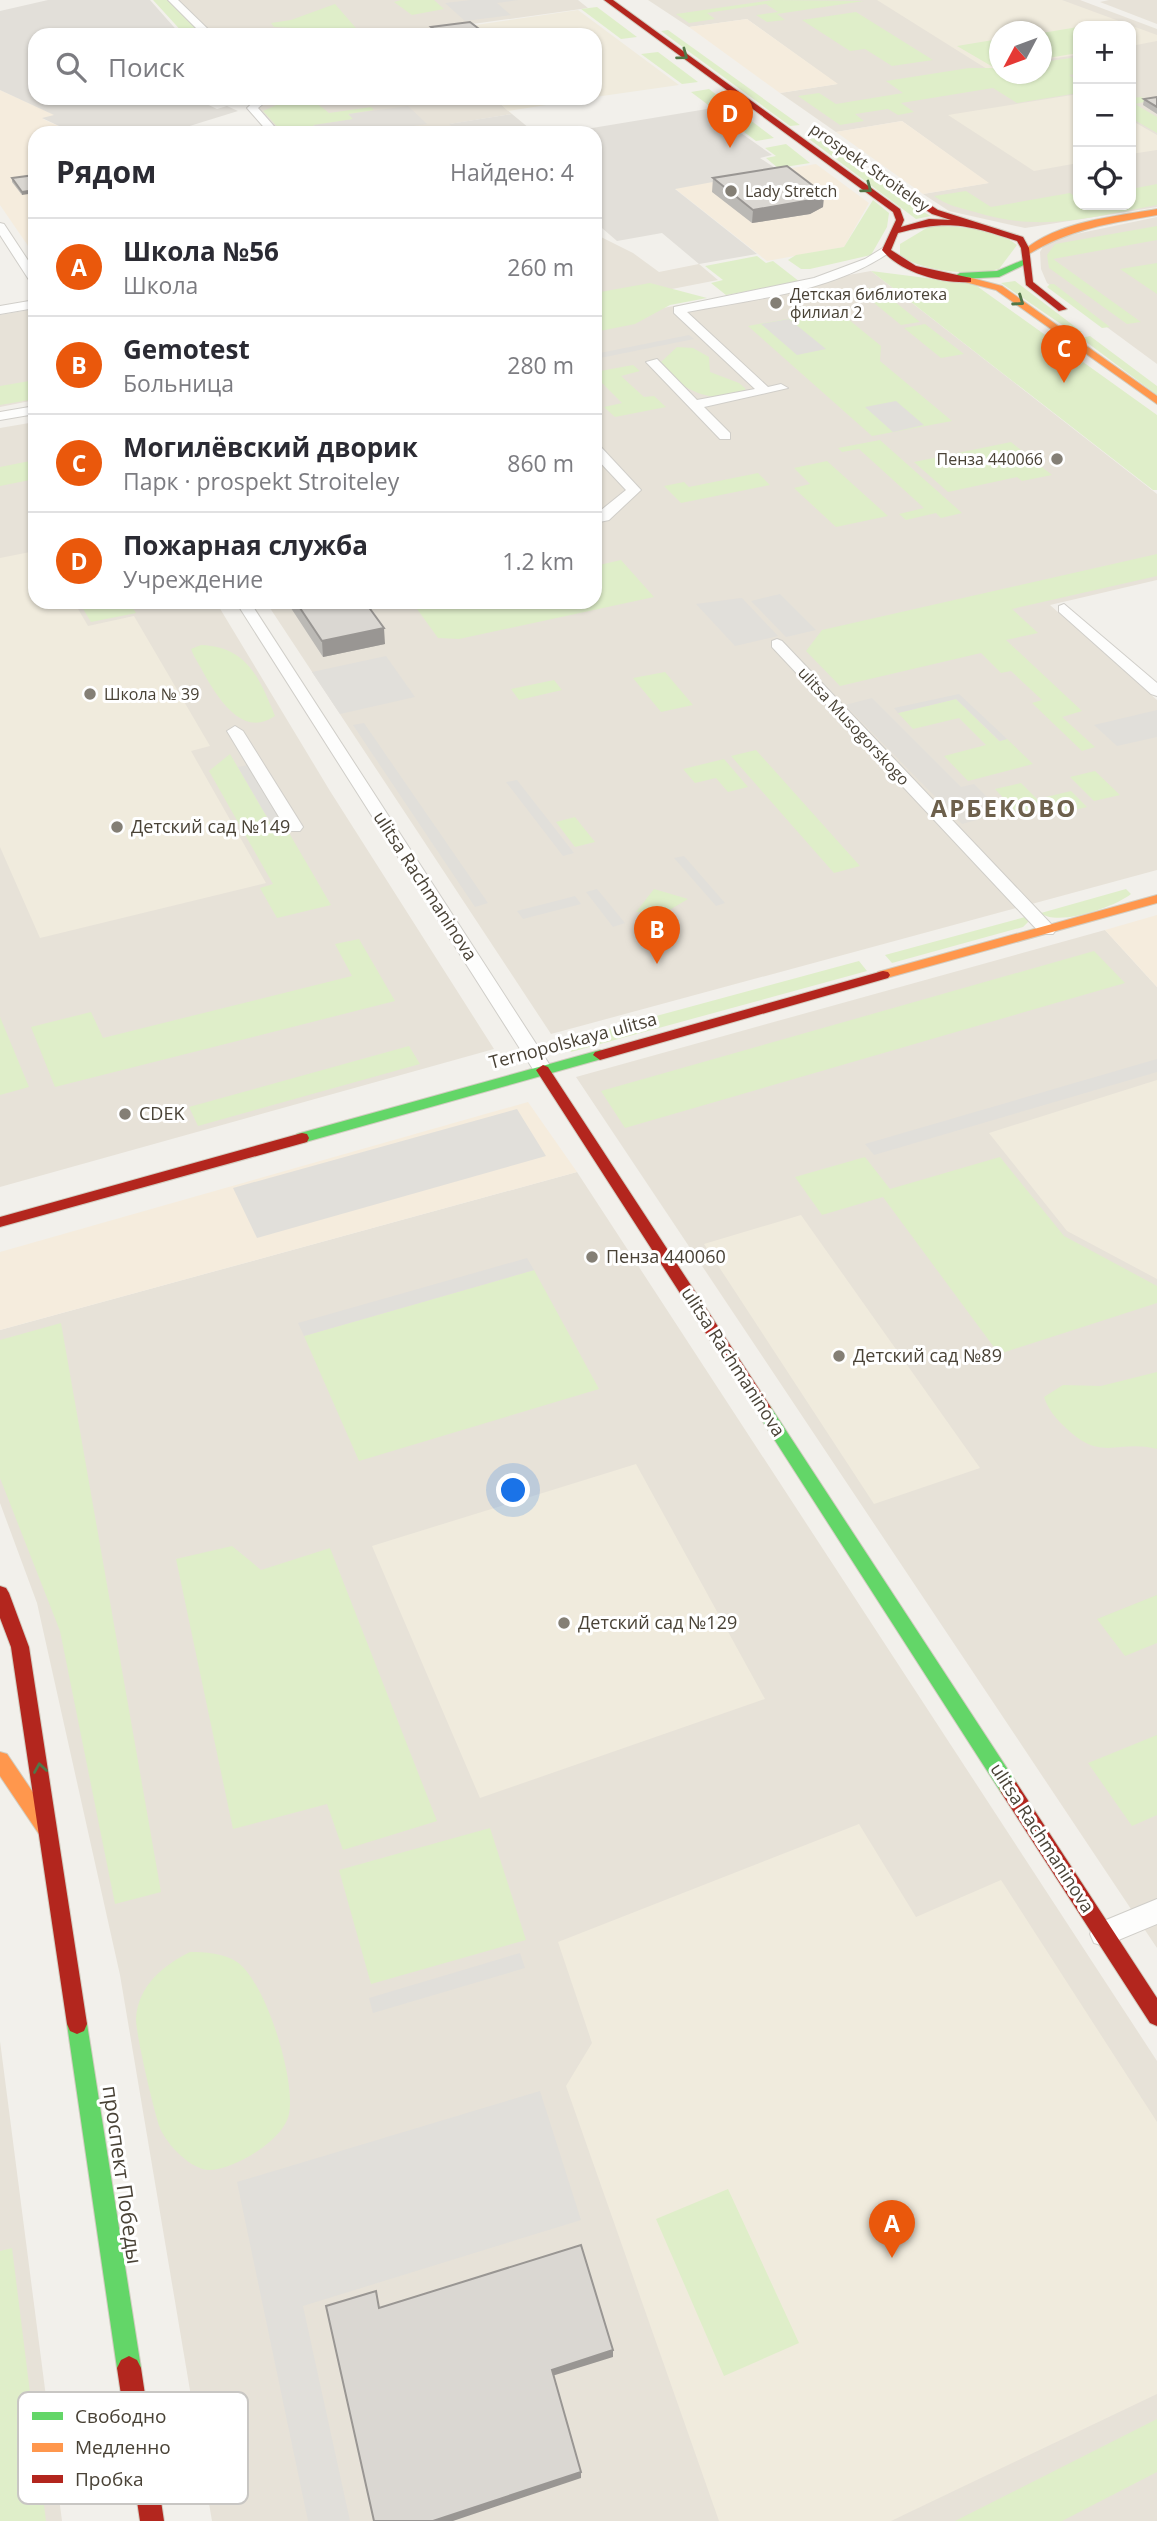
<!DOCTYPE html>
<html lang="ru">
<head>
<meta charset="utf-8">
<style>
  :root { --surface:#fff; --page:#f7f7f7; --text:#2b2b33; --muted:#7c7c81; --line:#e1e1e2; --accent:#ea580c }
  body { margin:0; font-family:"Open Sans",sans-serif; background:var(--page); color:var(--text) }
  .controls { position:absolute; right:21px; top:21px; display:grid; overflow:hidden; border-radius:14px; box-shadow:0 2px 5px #0004 }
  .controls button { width:63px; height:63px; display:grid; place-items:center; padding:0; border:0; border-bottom:2px solid var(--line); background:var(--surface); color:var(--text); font:35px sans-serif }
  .compass { position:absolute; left:989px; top:21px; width:63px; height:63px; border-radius:50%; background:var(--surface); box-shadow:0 2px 5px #0004; rotate:229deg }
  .you { position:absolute; left:514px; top:1491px; width:24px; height:24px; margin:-18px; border:5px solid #fff; border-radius:50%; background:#1a73e8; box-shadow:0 0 0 10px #1a73e833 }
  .badge { display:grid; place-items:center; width:46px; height:46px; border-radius:50%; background:var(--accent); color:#fff; font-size:23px; font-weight:700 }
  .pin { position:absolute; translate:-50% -58px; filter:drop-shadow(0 2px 4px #0008) }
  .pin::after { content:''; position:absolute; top:37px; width:24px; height:21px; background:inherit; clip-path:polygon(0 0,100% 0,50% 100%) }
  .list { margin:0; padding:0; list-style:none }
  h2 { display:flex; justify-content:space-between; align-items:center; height:91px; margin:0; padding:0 28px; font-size:30px }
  h2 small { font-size:23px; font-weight:400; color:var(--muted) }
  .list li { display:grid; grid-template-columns:46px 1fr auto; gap:21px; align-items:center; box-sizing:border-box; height:98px; padding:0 28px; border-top:2px solid var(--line) }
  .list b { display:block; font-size:26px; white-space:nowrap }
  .list p { margin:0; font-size:23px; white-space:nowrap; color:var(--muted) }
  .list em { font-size:23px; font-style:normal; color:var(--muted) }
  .icon { flex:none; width:38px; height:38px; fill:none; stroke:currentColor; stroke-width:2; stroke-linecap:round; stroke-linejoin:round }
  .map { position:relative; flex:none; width:1157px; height:2521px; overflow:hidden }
  .search { position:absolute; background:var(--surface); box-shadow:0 2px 5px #0004; left:28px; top:28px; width:574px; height:77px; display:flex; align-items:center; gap:18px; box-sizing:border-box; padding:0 24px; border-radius:21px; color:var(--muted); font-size:26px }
  .panel { position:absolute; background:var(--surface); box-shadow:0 2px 5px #0004; left:28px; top:126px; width:574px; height:483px; border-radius:21px }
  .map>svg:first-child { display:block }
  .residential { fill:#e7e2d8; fill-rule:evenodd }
  .commercial { fill:#f5ecdd }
  .industrial { fill:#e2dfd9 }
  .education { fill:#f0ebdd }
  .green { fill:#dfeec9 }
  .parking { fill:#e1dfda }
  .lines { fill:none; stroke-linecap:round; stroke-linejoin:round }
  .street-casing { stroke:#d0cec9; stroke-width:2 }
  .fast-casing { stroke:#d2cdc1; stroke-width:2 }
  .slow-casing { stroke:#d2cdc1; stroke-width:2 }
  .jam-casing { stroke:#d2cdc1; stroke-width:2 }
  .street { fill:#fdfdfc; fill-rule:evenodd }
  .fast { fill:#63d668; fill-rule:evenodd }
  .slow { fill:#ff974d; fill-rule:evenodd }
  .jam { fill:#b3261e; fill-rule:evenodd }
  .wall { fill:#bbb9b5 }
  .shaded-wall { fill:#999693 }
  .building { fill:#dad7d2; stroke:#999693; stroke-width:2 }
  .oneway { stroke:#527648 }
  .poi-dot { fill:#847f75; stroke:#fff; stroke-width:2.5 }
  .labels { text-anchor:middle; stroke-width:6; stroke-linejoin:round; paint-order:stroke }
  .far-street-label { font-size:16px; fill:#494236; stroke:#fff }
  .far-poi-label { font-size:16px; fill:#494236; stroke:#fff; text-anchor:start }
  .poi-label { font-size:18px; fill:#494236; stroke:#fff; text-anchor:start }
  .street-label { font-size:18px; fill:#494236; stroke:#fff }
  .near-street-label { font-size:21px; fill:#494236; stroke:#fff }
  .district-label { font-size:24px; font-weight:bold; letter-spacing:2px; fill:#6d604c; stroke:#fff }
  .key { fill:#fff; stroke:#c8c6c3; stroke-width:2 }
  .key-label { font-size:19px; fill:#494236 }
</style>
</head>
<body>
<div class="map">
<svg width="1157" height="2521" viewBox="0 0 1157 2521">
  <rect width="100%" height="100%" fill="#f2f0eb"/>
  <path class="residential" d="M177 0H578L588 8 394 35H215Z
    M648 0H1080L1157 29V207L1025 228 949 211 923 194 988 183 902 121 836 132 780 93 837 84 747 19 689 27ZM1078 26H1131V205H1078ZM1000 32H1042V74H1000Z
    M1109 0H1157V24L1100 2Z
    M268 98H494L512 114 450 124 460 133H268L255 108Z
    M1157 217V364L1047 283 1041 269 1040 252 1044 245 1057 238Z
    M595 234 633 253 659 272 699 264 718 280 595 304Z
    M871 271 1157 494V580L1050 605 1157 700V870L551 1034 266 602H595V320Z
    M35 309V400L0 407V315Z
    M35 422V602H216L330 791 494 1049 0 1187V428Z
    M1105 930 1157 987V1948L576 1077Z
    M577 1172 1157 2061V2521H212L120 1975 37 1603 0 1503V1330Z
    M0 2041 53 2451 62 2521H0Z"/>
  <path class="commercial" d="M747 19 838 84 780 93 689 27Z
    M0 90 55 115 43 119 74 133H35V256L0 205Z
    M902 121 989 183 923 194 836 132Z
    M816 164 869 203 844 247 767 261 674 188Z
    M1157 915V987L1105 930Z
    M528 1102 577 1172 0 1330V1252Z"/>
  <path class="industrial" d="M48 0H150L181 35H35V98H194L217 109 227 106 238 111 167 133H74L42 118 54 115 0 90V11Z
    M408 106 427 124 363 133H322L314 125 352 119 349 114Z
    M707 109 772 155 760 158 778 170 675 189 757 254 699 264 662 233 617 241 595 222V133H562Z
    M512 114 535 133H460L449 124Z
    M872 698 961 787 974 784 1003 813 962 824 845 705Z"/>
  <path class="education" d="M877 0H1062L1157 35V41L1131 46V26H1078V55L1042 60V32H1000L999 67 987 69Z
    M578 10 679 85 595 97V35H481L469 26Z
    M1078 94V163L1034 171 948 115Z
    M494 98H591L508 111Z
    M1131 120 1157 135V150L1131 154Z
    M35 551V602H74L88 626 134 616 210 746 191 751 266 883 40 938 0 847V558Z
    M1157 1080V1279L1067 1231 989 1133Z
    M801 1215 980 1468 874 1504 704 1244Z
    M636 1464 765 1699 480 1798 372 1546Z
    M859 1824 916 1917 1001 1880 1157 2122V2394L891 2521H719L566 2086 592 2043 558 1942Z"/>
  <path class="green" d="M153 0H167L204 35H185Z
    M401 0H434L444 9 412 15 394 2Z
    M773 0 864 1 777 14 785 20 767 22 756 15 778 12 766 4 707 13 715 19 689 23 676 14Z
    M335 4 362 35H300L293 28 274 27 271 23 291 20Z
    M597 7 637 37 621 39 581 9Z
    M856 12 933 60 892 66 865 49 850 51 802 20Z
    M1078 27V53L1042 59V33Z
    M668 30 800 125 790 126 661 31Z
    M999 39V66L993 67 957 46Z
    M658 52 698 82 682 84 641 54Z
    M1078 57V74L1069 75 1078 81V93L1017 103 993 88 901 103 914 112 898 115 888 109 855 114 864 121 840 125 798 96 819 93 836 104 903 93 886 81 969 68H999L1000 74H1042V62Z
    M709 89 774 138 756 141 691 92Z
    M1141 97 1149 101 1135 104 1157 117V133L1131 118V98Z
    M292 98C307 98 318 103 329 113L371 107 374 110 348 114 353 119 313 125 320 133H283L263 111Z
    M817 138 916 208 931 216 916 219 809 139Z
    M786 144 810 163 778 168 766 158 776 156 765 148Z
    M1157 184V205C1089 217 1043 233 975 212 960 208 946 205 934 196L966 191 991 207 1070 193 1078 199V205H1131V189Z
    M873 200 889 213 887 227 871 255 810 269H801L788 260 796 255 844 247Z
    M930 226C955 226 997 228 1017 245L999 269C969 276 927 272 900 256V244Z
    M1157 226V240L1053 259 1141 322 1127 324 1049 268 1047 255 1055 244Z
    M757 256 766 263 773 261 800 282 726 295 711 283 723 280 705 266Z
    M1157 263V294L1120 269Z
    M871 271 974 284 1157 415V490H1153Z
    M1015 281 1082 332 1074 333 1001 283Z
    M650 283 707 298 670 305 635 324 595 332V293Z
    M1050 284H1054L1110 327 1102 328 1047 287Z
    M870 288 879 289 920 322 901 325 857 289Z
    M837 310 881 346 880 361 952 421 872 436 748 326Z
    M925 324 964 354 941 358 904 328Z
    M1090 336 1157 386V395L1081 338Z
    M677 347 693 348 709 357 710 372 739 383 746 389C716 408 678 390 661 362Z
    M633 365 640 371 621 376 644 397 654 396 666 407 615 417 604 407 622 403 595 376V372Z
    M35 380V399L0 405V386Z
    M880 440 962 513 941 518 936 513 906 520 899 514 924 508 859 449 842 452 838 448Z
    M1011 442 1052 475 1022 481 1017 477 948 492 914 462Z
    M35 460V479L0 486V467Z
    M827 461 888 516 836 527 794 488 810 484 794 468Z
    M758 473 770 485 681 503 664 486 684 482 689 487Z
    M1157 554V576L1012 609 1038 633 1006 640 1082 711 1062 717 1095 747 1082 751 1032 703 1042 700 1011 671 1001 673 981 653 840 686 806 651 822 630Z
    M621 560 654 597 459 639 438 638 412 602H595V566Z
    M79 602H129L136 613 91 622Z
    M201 645C247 647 259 677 275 716 236 743 209 681 194 656L191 649Z
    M665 672 693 705 661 712 633 678Z
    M554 680 562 690 519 700 511 689Z
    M956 699 999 741 1007 739 1033 764 968 781 944 756 986 745 959 718 913 729 898 713Z
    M756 750 860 866 834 873 731 756Z
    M230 754 274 829 285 826 331 905 277 918 260 888 273 884 209 771Z
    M724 759 748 787 728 792 716 778 695 783 683 769Z
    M1095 771 1120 795 1094 801 1070 777Z
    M1021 783 1047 809 1020 816 995 789Z
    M1071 791 1087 807 1057 814 1042 798Z
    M575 817 595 842 575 847 556 822Z
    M654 889 688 899 666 912H636Z
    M1126 889 1131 894C1115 907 1057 927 1041 913Z
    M1025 917 1029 921 1023 927 892 963 885 955Z
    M359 939 395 1001 55 1087 31 1027 91 1012 103 1038 352 976 335 944Z
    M1094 951 1125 983 625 1128 601 1091Z
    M859 961 867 971 571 1052 564 1041Z
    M0 1017 29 1087 0 1095Z
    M409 1046 420 1064 198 1126 189 1107Z
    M865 1157 890 1189 1000 1157 1064 1236 1157 1286V1303L999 1354 883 1197 822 1215 795 1177Z
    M534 1270 599 1389 359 1461 304 1336Z
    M61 1323 161 1892 115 1904 60 1631 0 1478V1340Z
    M1157 1372V1449C1117 1439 1102 1463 1066 1428 1056 1419 1048 1409 1044 1397L1063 1385 1101 1386Z
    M232 1546 261 1570 330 1548 437 1821 343 1850 327 1804 233 1829 176 1559Z
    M1157 1595V1643L1125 1656 1097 1619Z
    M1157 1735V1815L1132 1826 1088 1763Z
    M490 1828 526 1940 371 1984 339 1870Z
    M190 1952C205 1952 224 1953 237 1962 266 1982 296 2080 289 2114 284 2140 235 2169 211 2170 192 2171 167 2145 160 2128 154 2112 136 2035 136 2019 138 1985 164 1965 190 1952Z
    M728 2189 799 2343 724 2376 656 2219Z
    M12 2248 46 2521H0V2251Z
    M1157 2419V2472L1062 2521H955Z"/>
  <path class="parking" d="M471 0H518L497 3 511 15 465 21 445 3Z
    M789 319 826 349 797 355 761 324Z
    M689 335 694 339 595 359V354Z
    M896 401 924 425 893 432 865 407Z
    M780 594 816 630 786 637 751 601Z
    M741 598H742L778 636 735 646 696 604Z
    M386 656 415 697 340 714 312 672Z
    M959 694 1007 739 1000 741 956 699 898 713 894 708Z
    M1157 710V737L1117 746 1094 725Z
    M364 723 488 903 475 907 353 725Z
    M248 765 285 826 274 829 238 767Z
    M517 780 574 853 563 856 506 782Z
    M684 856 725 903 716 906 674 858Z
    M597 889 625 923 613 927 586 892Z
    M575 896 581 904 523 919 517 911Z
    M1157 1059V1072L874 1155 865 1144Z
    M517 1109 546 1156 257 1238 233 1188Z
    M527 1258 534 1270 304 1336 298 1323Z
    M520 1953 525 1968 373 2013 369 1998Z
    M540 2091 581 2220 303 2306 350 2521H308L237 2182Z"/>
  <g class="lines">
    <g class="street-casing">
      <path id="street" d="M168 0H178L214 35H203Z
        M258 98H270L258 108 280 133H269L247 108Z
        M0 223 4 224 35 271V284L31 283 0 235Z
        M886 246 890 248V252C832 292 755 299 687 312L768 387 781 384 788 388 704 407 730 433V439H720L646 362 657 359 697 400 755 389 674 313V307L814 278 865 259Z
        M35 300V308L0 314V306Z
        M35 406V414L0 420V412Z
        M595 445 600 446 641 490 609 520 595 523V515L626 490 595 457Z
        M236 602H250L553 1070 550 1074H536Z
        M1064 604 1157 683V696L1151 694 1059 612V606Z
        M777 639 782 641 1053 926 1056 930 1053 934H1041L772 647V641Z
        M235 726 243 731 303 827 300 831H288L285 827 227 731Z
        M1157 1899V1924L1104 1946 1094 1943 1090 1934 1094 1925Z"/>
    </g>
    <g class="fast-casing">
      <path id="fast" d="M1023 260 1030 262 999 277 960 279 955 276 960 273 997 271Z
        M600 1050 605 1052 607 1055 605 1058 302 1143 295 1138 297 1134Z
        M764 1404 770 1406 1016 1782 1019 1788 1016 1794 1009 1796 1002 1794 758 1414 756 1410 758 1406Z
        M77 2014 84 2017 87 2024 141 2368 137 2376 129 2380 121 2376 117 2368 67 2024 70 2017Z"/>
    </g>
    <g class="slow-casing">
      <path id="slow" d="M1157 209V215C1112 223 1069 229 1029 254L1022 252C1057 221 1113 217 1157 209Z
        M968 277 1002 286 1157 396V404L996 290 965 282 963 280Z
        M1157 895V903L883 979 876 975 878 972Z
        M0 1752 7 1754 53 1822 56 1828 53 1834 46 1837 39 1834 0 1776Z"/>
    </g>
    <g class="jam-casing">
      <path id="jam" d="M604 0H613L900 209 904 220 901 227 929 219 951 220 932 214 880 180V176H886L938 210 1023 237 1029 248 1033 282 1067 309 1059 311 1026 285 1021 248 1017 241C968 225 949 219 898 233L891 250 916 266 971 278V282C942 284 901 273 882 250L896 220 893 212Z
        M883 971 888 972 890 975 888 978 600 1060 593 1055 595 1052Z
        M543 1065 548 1067 770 1406 772 1410 770 1414H758L536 1070Z
        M302 1133 307 1134 309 1138 307 1142 0 1227V1217Z
        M0 1586 6 1588 9 1593 29 1647 87 2024 84 2031 77 2034 70 2031 67 2024 11 1647 0 1618Z
        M1009 1780 1016 1782 1157 1998V2026L1150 2023 1002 1794 999 1788 1002 1782Z
        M129 2356 137 2360 141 2368 164 2521H140L117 2368 121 2360Z"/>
    </g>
    <use href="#street" class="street"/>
    <use href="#fast" class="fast"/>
    <use href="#slow" class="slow"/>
    <use href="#jam" class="jam"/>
  </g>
  <path class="wall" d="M431 27 487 35H434L432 33Z
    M1157 97V114L1143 105 1144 99Z
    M35 175 22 195 12 182V178Z
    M713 178 824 194 823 207 810 214 752 223 712 192Z
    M287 602H365L385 644 323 657Z"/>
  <path class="shaded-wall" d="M35 190V193L22 195V192Z
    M824 194 823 207 810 214 752 223 753 210Z
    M384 628 385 644 323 657 322 641Z
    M613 2350V2357L552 2376V2370Z
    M581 2472V2478L453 2521H433Z"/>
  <path class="building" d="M470 22 487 35H441L431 27Z
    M1157 97V107L1144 99Z
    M787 166 824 194 811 200 753 210 713 178Z
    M35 175V190L22 192 12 178Z
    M296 602H365L384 628 322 641Z
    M581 2245 613 2350 552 2370 581 2472 433 2521H374L326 2306 376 2291 379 2308Z"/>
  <defs><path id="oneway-chevron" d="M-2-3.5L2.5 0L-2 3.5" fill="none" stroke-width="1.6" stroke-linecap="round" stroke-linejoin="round" transform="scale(1.75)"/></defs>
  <g class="oneway">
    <use href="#oneway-chevron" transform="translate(683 55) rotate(37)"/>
    <use href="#oneway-chevron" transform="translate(867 188) rotate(37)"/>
    <use href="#oneway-chevron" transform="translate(1019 301) rotate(35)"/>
    <use href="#oneway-chevron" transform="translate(40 1768) rotate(-99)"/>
  </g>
  <g class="poi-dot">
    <circle cx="731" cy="191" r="7"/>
    <circle cx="776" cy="303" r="7"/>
    <circle cx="1057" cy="459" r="7"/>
    <circle cx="90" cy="694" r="7"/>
    <circle cx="117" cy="827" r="7"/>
    <circle cx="125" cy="1114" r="7"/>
    <circle cx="592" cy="1257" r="7"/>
    <circle cx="839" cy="1356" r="7"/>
    <circle cx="564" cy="1623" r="7"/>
  </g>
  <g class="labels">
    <g class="far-street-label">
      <text transform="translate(870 167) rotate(35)" y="6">prospekt Stroiteley</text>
      <text transform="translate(854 726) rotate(47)" y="6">ulitsa Musogorskogo</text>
    </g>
    <g class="far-poi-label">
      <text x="745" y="197">Lady Stretch</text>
      <text x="790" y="300">Детская библиотека<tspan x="790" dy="18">филиал 2</tspan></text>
      <text x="1043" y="465" text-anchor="end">Пенза 440066</text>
      <text x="104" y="700">Школа № 39</text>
    </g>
    <g class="poi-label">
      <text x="131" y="833">Детский сад №149</text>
      <text x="139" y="1120">CDEK</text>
      <text x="606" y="1263">Пенза 440060</text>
      <text x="853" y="1362">Детский сад №89</text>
      <text x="578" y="1629">Детский сад №129</text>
    </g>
    <g class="street-label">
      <text transform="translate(425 886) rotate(57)" y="6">ulitsa Rachmaninova</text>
      <text transform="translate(573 1041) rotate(-15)" y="6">Ternopolskaya ulitsa</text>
      <text transform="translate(733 1362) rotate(57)" y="6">ulitsa Rachmaninova</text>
      <text transform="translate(1042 1838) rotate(57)" y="6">ulitsa Rachmaninova</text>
    </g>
    <g class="near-street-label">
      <text transform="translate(122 2175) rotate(82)" y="7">проспект Победы</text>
    </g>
    <g class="district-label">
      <text x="1004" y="817">АРБЕКОВО</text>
    </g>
  </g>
  <rect x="18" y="2392" width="230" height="112" rx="10" class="key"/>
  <rect x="32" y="2412" width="31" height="8" fill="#63d668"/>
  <rect x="32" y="2443" width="31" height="9" fill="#ff974d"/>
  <rect x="32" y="2475" width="31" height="8" fill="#b3261e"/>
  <g class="key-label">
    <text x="75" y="2423">Свободно</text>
    <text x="75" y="2454">Медленно</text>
    <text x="75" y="2486">Пробка</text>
  </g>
</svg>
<div class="controls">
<button>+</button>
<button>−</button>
<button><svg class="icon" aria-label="locate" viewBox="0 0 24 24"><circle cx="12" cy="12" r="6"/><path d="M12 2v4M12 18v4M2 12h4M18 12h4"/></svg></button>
</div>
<svg class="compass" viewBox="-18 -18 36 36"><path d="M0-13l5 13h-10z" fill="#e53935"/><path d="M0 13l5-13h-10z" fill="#7c7c81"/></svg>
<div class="you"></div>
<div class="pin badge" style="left:892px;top:2258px">A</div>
<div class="pin badge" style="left:657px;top:964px">B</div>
<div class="pin badge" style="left:1064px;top:383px">C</div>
<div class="pin badge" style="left:730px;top:148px">D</div>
<div class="search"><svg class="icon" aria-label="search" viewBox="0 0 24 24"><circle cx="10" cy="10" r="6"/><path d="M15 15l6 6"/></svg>Поиск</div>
<section class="panel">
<h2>Рядом<small>Найдено: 4</small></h2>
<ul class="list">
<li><span class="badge">A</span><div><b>Школа №56</b><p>Школа</p></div><em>260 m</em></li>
<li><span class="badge">B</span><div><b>Gemotest</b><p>Больница</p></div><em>280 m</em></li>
<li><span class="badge">C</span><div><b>Могилёвский дворик</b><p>Парк · prospekt Stroiteley</p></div><em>860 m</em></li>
<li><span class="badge">D</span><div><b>Пожарная служба</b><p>Учреждение</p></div><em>1.2 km</em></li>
</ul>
</section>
</div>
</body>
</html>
